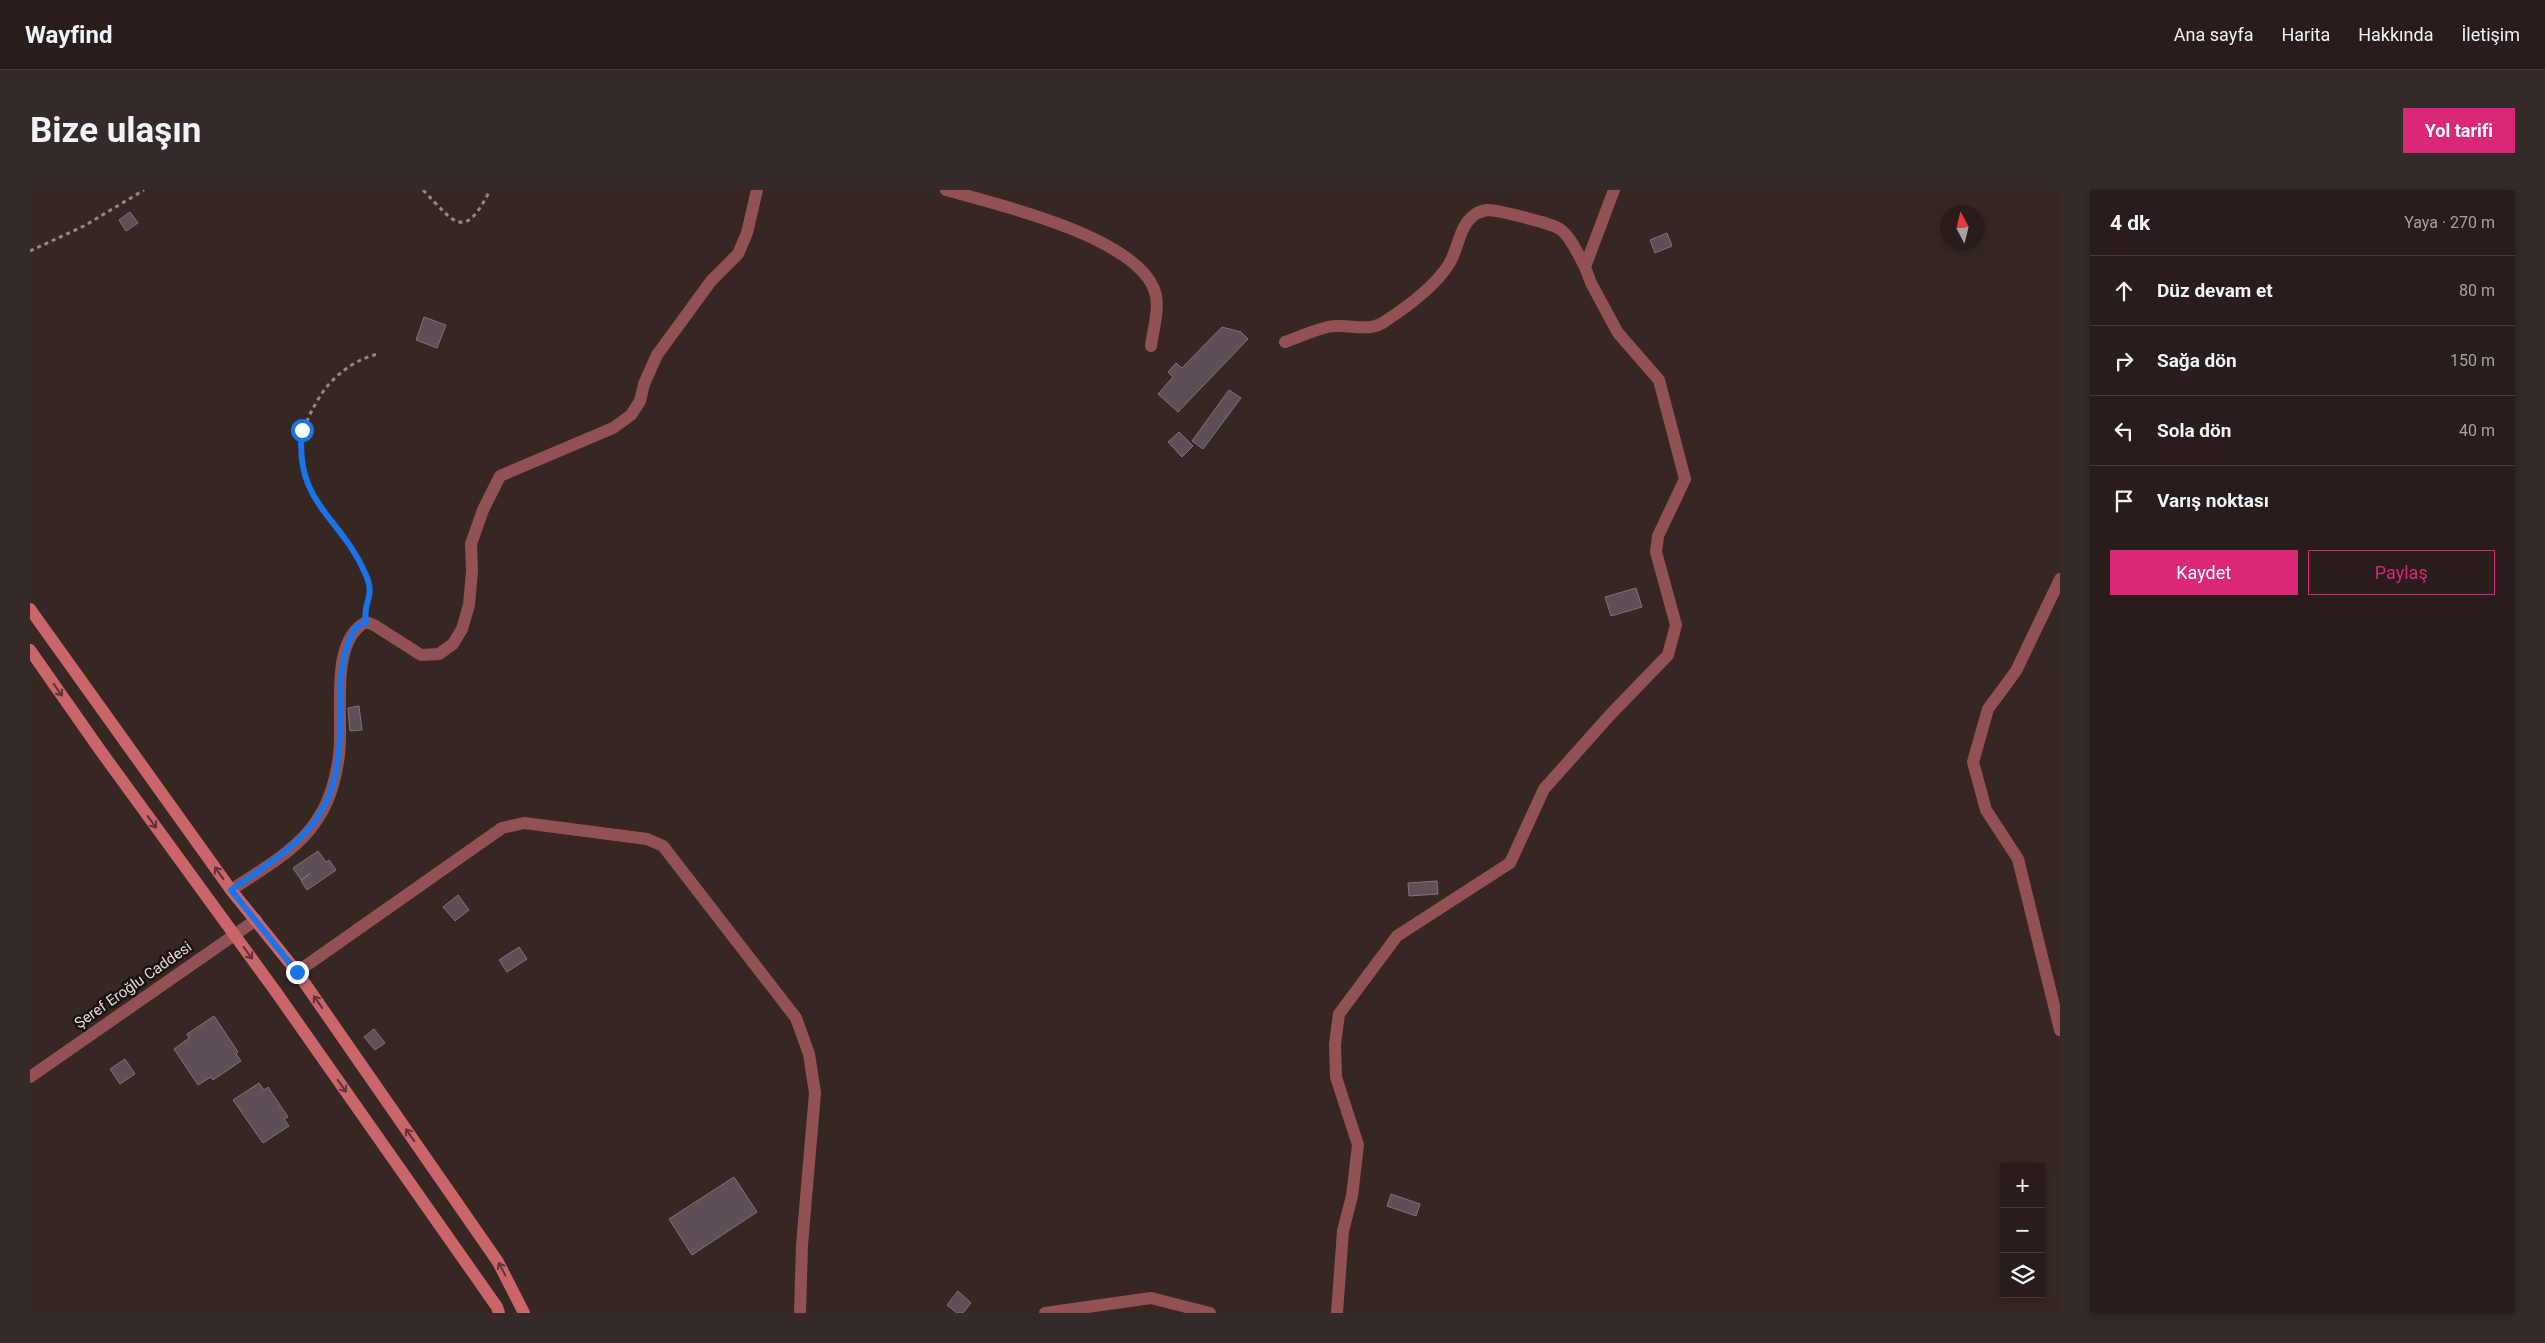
<!DOCTYPE html>
<html lang="tr">
<head>
<meta charset="utf-8">
<style>
  :root { --surface:#281d1a; --page:#342a27; --text:#f1f3f6; --muted:#a5a2a2; --line:#443b39; --accent:#db2777 }
  body { margin:0; font-family:Roboto,sans-serif; background:var(--page); color:var(--text) }
  .controls { position:absolute; right:15px; bottom:15px; display:grid; overflow:hidden; border-radius:0px; box-shadow:0 2px 8px #0003 }
  .controls button { width:45px; height:45px; display:grid; place-items:center; padding:0; border:0; border-bottom:1px solid var(--line); background:var(--surface); color:var(--text); font:25px sans-serif }
  .compass { position:absolute; left:1910px; top:15px; width:45px; height:45px; border-radius:50%; background:var(--surface); box-shadow:0 2px 8px #0003; rotate:353deg }
  .stop { position:absolute; width:15px; height:15px; margin:-11px; border:4px solid #1a73e8; border-radius:50%; background:#fff }
  .stop.end { background:#1a73e8; border-color:#fff; box-shadow:0 1px 5px #0008 }
  .list { margin:0; padding:0; list-style:none }
  h2 { display:flex; justify-content:space-between; align-items:center; height:65px; margin:0; padding:0 20px; font-size:21px }
  h2 small { font-size:16px; font-weight:400; color:var(--muted) }
  .list li { display:grid; grid-template-columns:32px 1fr auto; gap:15px; align-items:center; box-sizing:border-box; height:70px; padding:0 20px; border-top:1px solid var(--line) }
  .list b { display:block; font-size:19px; white-space:nowrap }
  .list em { font-size:16px; font-style:normal; color:var(--muted) }
  .actions { display:flex; gap:10px; padding:15px 20px }
  .actions a { flex:1; padding:11px 0; border:1px solid var(--accent); border-radius:0px; text-align:center; font-size:18px; color:var(--accent) }
  .actions .main { background:var(--accent); color:#fff }
  .icon { flex:none; width:28px; height:28px; fill:none; stroke:currentColor; stroke-width:2; stroke-linecap:round; stroke-linejoin:round }
  .map { position:relative; flex:none; width:2030px; height:1123px; overflow:hidden; border-radius:0px }
  header { display:flex; align-items:center; gap:30px; box-sizing:border-box; height:70px; padding:0 25px; background:var(--surface); border-bottom:1px solid var(--line) }
  header strong { font-size:24px }
  nav { display:flex; gap:28px; margin-inline-start:auto; font-size:18px }
  .intro { display:flex; align-items:center; justify-content:space-between; box-sizing:border-box; height:120px; padding:0 30px }
  h1 { margin:0; font-size:35px }
  .button { padding:12px 22px; border-radius:0px; background:var(--accent); color:#fff; font-size:18px; font-weight:700 }
  main { display:flex; gap:30px; padding:0 30px }
  aside { flex:1; background:var(--surface); border-radius:0px; box-shadow:0 2px 8px #0003 }
  .map>svg:first-child { display:block }
  .building { fill:#5e4e57; stroke:#82717a }
  .lines { fill:none; stroke-linecap:round; stroke-linejoin:round }
  .path { stroke:#948883; stroke-width:3; stroke-dasharray:4 4; stroke-linecap:butt }
  .street { stroke:#925254; stroke-width:12 }
  .secondary { stroke:#ca6569; stroke-width:12 }
  .oneway { stroke:#603334 }
  .route { stroke:#1a73e8; stroke-width:6 }
  .labels { text-anchor:middle; stroke-width:5; stroke-linejoin:round; paint-order:stroke }
  .street-label { font-size:15px; fill:#e4d9d5; stroke:#191210 }
</style>
</head>
<body>
<header>
<strong>Wayfind</strong>
<nav><a>Ana sayfa</a><a>Harita</a><a>Hakkında</a><a>İletişim</a></nav>
</header>
<div class="intro"><h1>Bize ulaşın</h1><a class="button">Yol tarifi</a></div>
<main>
<div class="map">
<svg width="2030" height="1123" viewBox="0 0 2030 1123">
  <rect width="100%" height="100%" fill="#362722"/>
  <path class="building" d="M100 22 108 33 96 41 89 30Z
    M1637 43 1642 56 1625 63 1620 50Z
    M394 127 416 135 407 158 386 150Z
    M1192 137 1211 142 1218 149 1148 222 1128 204 1143 187 1138 182 1146 173 1152 178Z
    M1199 200 1211 208 1173 259 1162 251Z
    M1149 242 1163 256 1152 267 1138 252Z
    M1606 398 1612 417 1581 426 1575 407Z
    M329 516 332 540 320 541 318 518Z
    M288 661 296 672 299 670 306 680 277 700 271 691 281 683 271 690 263 678Z
    M1407 691 1408 704 1379 706 1378 693Z
    M428 705 439 720 425 731 413 717Z
    M489 757 497 769 477 782 469 770Z
    M184 826 208 862 206 864 211 871 183 890 181 887 168 895 144 859 159 848 157 844Z
    M344 839 355 853 345 860 334 847Z
    M95 869 105 884 90 894 80 879Z
    M229 893 234 900 238 897 258 927 254 929 259 936 233 953 203 910Z
    M704 987 727 1022 662 1065 639 1029Z
    M1361 1004 1390 1014 1386 1026 1357 1016Z
    M928 1101 941 1113 933 1123H927L917 1115Z"/>
  <g class="lines">
    <path class="path" d="M393 0C425 33 434 52 460 0
      M0 61 54 36 114 0
      M335 419C336 415 339 410 340 405 342 398 337 387 334 380 303 314 239 289 289 208 301 187 325 169 348 164"/>
    <path class="street" d="M916 0C967 14 1103 46 1124 99 1131 116 1123 139 1121 156
      M1255 152C1269 147 1284 140 1298 137 1317 133 1338 143 1354 132 1377 117 1405 97 1419 74 1428 60 1429 37 1443 26 1446 23 1452 21 1457 20 1468 20 1521 33 1530 39 1541 47 1549 66 1555 77
      M2030 389 1986 481 1958 519 1943 572 1956 620 1988 669 2030 840
      M201 700C231 680 268 660 287 630 298 614 305 591 308 572 316 534 296 453 336 432L344 435 391 465 409 464 423 454 432 439 439 415 442 381 441 354 453 320 470 286 583 238 601 225 610 211 614 194 627 165 681 91 708 64 717 43 727 0
      M267 782 472 638 494 633 617 649 633 656 766 828 779 864 785 903 772 1055 770 1123
      M0 887 226 730
      M1015 1123 1121 1108 1180 1123
      M1307 1123 1313 1041 1322 1006 1328 955 1306 887 1305 854 1309 824 1367 746 1480 673 1514 599 1580 525 1638 465 1646 435 1626 362 1628 346 1655 289 1629 190 1588 143 1561 93 1555 77 1584 0"/>
    <path class="secondary" d="M0 419 201 700 267 782 468 1072 494 1123
      M0 460 70 560 246 802 467 1117 469 1123"/>
  </g>
  <defs><path id="oneway-shaft" d="M-6 0H5M1.5-3L5.5 0L1.5 3" fill="none" stroke-width="1.6" stroke-linecap="round" stroke-linejoin="round" transform="scale(1.25)"/></defs>
  <g class="oneway">
    <use href="#oneway-shaft" transform="translate(28 500) rotate(55)"/>
    <use href="#oneway-shaft" transform="translate(122 632) rotate(54)"/>
    <use href="#oneway-shaft" transform="translate(189 683) rotate(-126)"/>
    <use href="#oneway-shaft" transform="translate(218 763) rotate(54)"/>
    <use href="#oneway-shaft" transform="translate(288 812) rotate(-125)"/>
    <use href="#oneway-shaft" transform="translate(312 896) rotate(55)"/>
    <use href="#oneway-shaft" transform="translate(380 945) rotate(-125)"/>
    <use href="#oneway-shaft" transform="translate(472 1079) rotate(-118)"/>
  </g>
  <g class="lines">
    <path class="route" d="M267 782 201 700C275 650 311 627 310 531 310 497 309 468 325 438L336 432C332 411 346 408 336 385 311 326 264 314 272 240"/>
  </g>
  <g class="labels">
    <g class="street-label">
      <text transform="translate(103 795) rotate(-35)" y="5">Şeref Eroğlu Caddesi</text>
    </g>
  </g>
</svg>
<div class="controls">
<button>+</button>
<button>−</button>
<button><svg class="icon" aria-label="layers" viewBox="0 0 24 24"><path d="M12 4l9 5-9 5-9-5zM3 14l9 5 9-5"/></svg></button>
</div>
<svg class="compass" viewBox="-18 -18 36 36"><path d="M0-13l5 13h-10z" fill="#e53935"/><path d="M0 13l5-13h-10z" fill="#a5a2a2"/></svg>
<div class="stop" style="left:272px;top:240px"></div>
<div class="stop end" style="left:267px;top:782px"></div>
</div>
<aside>
<h2>4 dk<small>Yaya · 270 m</small></h2>
<ul class="list">
<li><svg class="icon" aria-label="ahead" viewBox="0 0 24 24"><path d="M12 20V5M6 11l6-6 6 6"/></svg><div><b>Düz devam et</b></div><em>80 m</em></li>
<li><svg class="icon" aria-label="right" viewBox="0 0 24 24"><path d="M7 20v-9h11M14 6l5 5-5 5"/></svg><div><b>Sağa dön</b></div><em>150 m</em></li>
<li><svg class="icon" aria-label="left" viewBox="0 0 24 24"><path d="M17 20v-9H6M10 6l-5 5 5 5"/></svg><div><b>Sola dön</b></div><em>40 m</em></li>
<li><svg class="icon" aria-label="arrive" viewBox="0 0 24 24"><path d="M6 21V4h12l-3 4 3 4H6"/></svg><div><b>Varış noktası</b></div></li>
</ul>
<div class="actions"><a class="main">Kaydet</a><a>Paylaş</a></div>
</aside>
</main>
</body>
</html>
